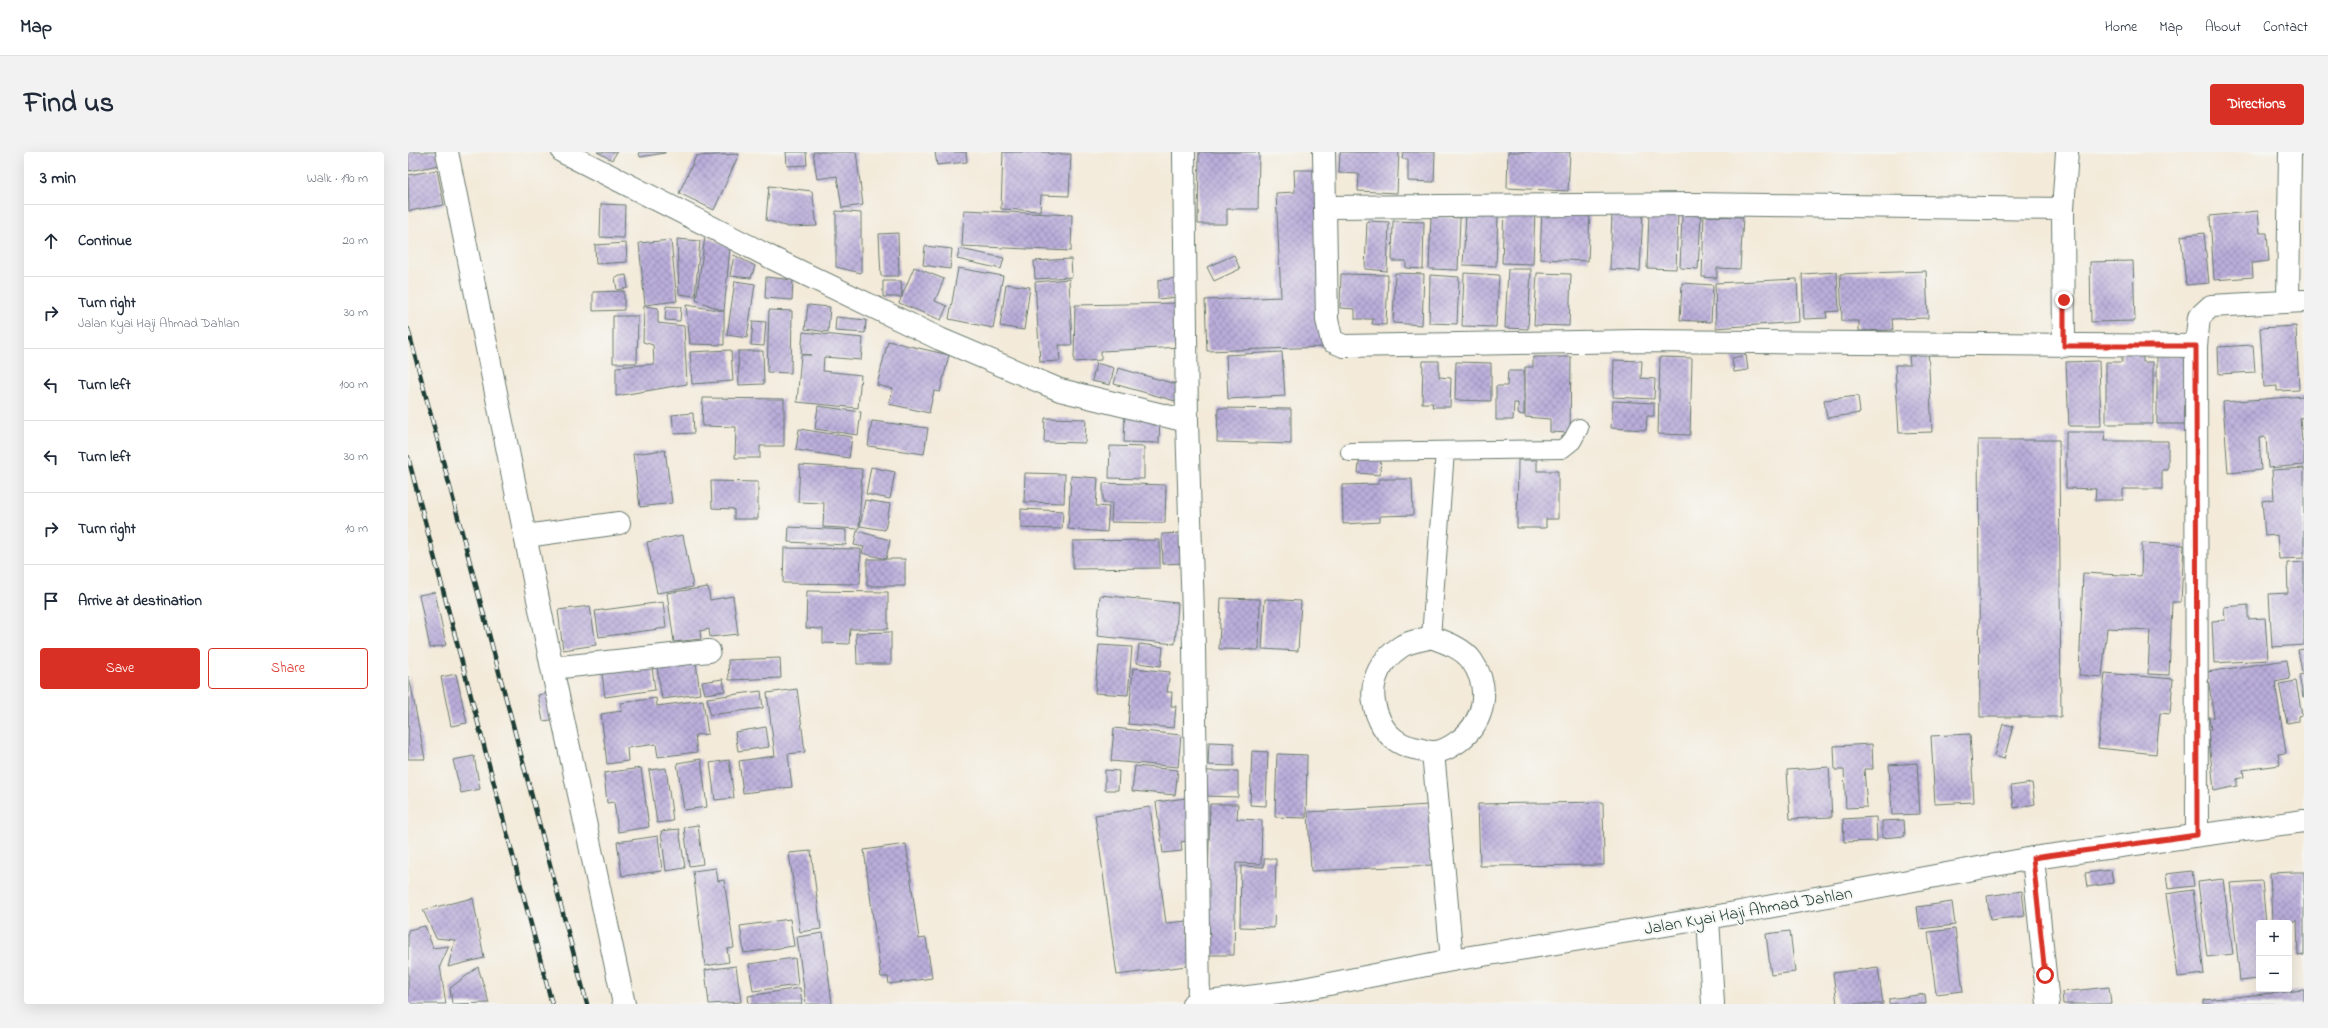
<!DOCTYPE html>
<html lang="en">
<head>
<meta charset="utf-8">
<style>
  :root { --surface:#fff; --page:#f2f2f3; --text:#1f2937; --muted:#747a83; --line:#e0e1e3; --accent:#d93025 }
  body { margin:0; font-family:"Indie Flower",sans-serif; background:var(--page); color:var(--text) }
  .controls { position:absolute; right:12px; bottom:12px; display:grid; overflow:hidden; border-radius:4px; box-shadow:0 4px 16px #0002 }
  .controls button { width:36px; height:36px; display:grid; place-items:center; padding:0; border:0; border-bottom:1px solid var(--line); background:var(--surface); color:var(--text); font:20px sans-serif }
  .stop { position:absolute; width:12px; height:12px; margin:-9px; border:3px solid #d93025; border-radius:50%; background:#fff }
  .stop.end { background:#d93025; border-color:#fff; box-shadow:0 1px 4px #0008 }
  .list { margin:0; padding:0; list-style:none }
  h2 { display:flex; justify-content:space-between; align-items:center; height:52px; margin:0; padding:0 16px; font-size:17px }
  h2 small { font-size:13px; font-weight:400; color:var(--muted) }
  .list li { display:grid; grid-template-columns:26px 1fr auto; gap:12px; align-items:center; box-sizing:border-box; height:72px; padding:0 16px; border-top:1px solid var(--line) }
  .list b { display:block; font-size:15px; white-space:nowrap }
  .list p { margin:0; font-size:13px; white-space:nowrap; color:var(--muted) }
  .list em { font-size:13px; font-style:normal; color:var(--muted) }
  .actions { display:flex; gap:8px; padding:12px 16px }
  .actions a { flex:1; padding:9px 0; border:1px solid var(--accent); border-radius:4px; text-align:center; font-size:14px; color:var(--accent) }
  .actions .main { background:var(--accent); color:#fff }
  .icon { flex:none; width:22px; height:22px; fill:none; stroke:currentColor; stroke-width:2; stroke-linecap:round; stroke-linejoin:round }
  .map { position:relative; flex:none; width:1896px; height:852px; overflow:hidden; border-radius:4px }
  header { display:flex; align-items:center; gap:24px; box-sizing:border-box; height:56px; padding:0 20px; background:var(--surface); border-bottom:1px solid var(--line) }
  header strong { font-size:19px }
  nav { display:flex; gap:22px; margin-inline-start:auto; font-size:14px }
  .intro { display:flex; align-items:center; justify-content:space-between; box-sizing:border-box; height:96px; padding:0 24px }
  h1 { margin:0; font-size:28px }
  .button { padding:10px 18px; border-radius:4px; background:var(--accent); color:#fff; font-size:14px; font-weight:700 }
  main { display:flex; gap:24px; padding:0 24px }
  aside { flex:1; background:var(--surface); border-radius:4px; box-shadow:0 4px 16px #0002 }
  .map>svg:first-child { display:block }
  .building { fill:url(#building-cross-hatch) }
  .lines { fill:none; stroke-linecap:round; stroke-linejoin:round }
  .lane-casing { stroke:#697a6e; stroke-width:20 }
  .street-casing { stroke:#697a6e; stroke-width:24 }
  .secondary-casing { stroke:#697a6e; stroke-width:24 }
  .lane { stroke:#fff; stroke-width:18 }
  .street { stroke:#fff; stroke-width:22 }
  .secondary { stroke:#fff; stroke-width:22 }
  .rail-casing { stroke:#1f3d34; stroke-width:4.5 }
  .rail { stroke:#f6f6f2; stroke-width:3; stroke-dasharray:9; stroke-linecap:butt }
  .route { stroke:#d93025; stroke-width:5 }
  .labels { text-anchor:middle; stroke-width:4; stroke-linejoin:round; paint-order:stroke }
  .street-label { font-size:17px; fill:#1f3d34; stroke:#f6f6f2 }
</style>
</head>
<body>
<header>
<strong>Map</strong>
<nav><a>Home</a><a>Map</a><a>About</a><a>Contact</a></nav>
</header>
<div class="intro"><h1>Find us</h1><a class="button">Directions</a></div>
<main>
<aside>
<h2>3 min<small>Walk · 190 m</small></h2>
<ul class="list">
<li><svg class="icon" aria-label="ahead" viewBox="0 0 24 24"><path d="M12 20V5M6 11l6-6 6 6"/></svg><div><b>Continue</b></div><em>20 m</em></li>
<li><svg class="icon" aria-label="right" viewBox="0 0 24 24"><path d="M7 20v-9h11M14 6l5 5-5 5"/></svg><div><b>Turn right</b><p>Jalan Kyai Haji Ahmad Dahlan</p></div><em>30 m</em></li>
<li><svg class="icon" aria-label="left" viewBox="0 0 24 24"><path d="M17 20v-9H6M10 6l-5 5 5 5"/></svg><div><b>Turn left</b></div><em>100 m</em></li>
<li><svg class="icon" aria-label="left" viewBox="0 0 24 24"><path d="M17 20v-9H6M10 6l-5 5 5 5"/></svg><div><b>Turn left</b></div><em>30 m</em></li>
<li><svg class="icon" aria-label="right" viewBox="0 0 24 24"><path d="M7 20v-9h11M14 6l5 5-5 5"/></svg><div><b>Turn right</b></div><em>10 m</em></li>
<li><svg class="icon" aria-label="arrive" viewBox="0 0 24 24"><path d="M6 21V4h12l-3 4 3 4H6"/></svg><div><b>Arrive at destination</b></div></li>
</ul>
<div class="actions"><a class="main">Save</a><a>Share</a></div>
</aside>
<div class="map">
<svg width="1896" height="852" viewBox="0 0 1896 852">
  <defs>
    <pattern id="building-cross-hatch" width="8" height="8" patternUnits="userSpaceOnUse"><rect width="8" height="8" fill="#baadda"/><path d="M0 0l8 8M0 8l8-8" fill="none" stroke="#978eb2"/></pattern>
  </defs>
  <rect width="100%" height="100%" fill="#f6f6f2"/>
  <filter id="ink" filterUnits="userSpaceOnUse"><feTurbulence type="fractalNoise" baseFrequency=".025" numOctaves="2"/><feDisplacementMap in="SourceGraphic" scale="8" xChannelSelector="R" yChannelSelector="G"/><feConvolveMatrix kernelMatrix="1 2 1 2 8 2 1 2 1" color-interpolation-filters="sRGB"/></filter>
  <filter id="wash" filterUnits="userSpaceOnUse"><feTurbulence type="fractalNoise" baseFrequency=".012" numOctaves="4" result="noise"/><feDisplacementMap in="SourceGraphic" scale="16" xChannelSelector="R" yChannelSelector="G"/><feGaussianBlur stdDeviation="0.9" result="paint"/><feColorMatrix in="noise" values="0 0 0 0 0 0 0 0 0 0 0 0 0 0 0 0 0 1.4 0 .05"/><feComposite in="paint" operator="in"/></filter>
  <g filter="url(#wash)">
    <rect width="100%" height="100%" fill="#f3ead9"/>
    <g id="blocks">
      <path class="building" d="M0 0H29L31 13 1 19Z
        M189 0H209L204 8Z
        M231 0H257V1L232 5Z
        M378 0H398L399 13 379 14Z
        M405 0H448L455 53 434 56 429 24 409 27Z
        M527 0H558L559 10 529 13Z
        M595 0H641V2H663L661 44 633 43 632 59 593 57Z
        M791 0H851L850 57H819V72H790Z
        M932 0H991L989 41 950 39 951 22 931 21Z
        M995 0H1027L1026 30 1000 29V7H994Z
        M1100 0H1162L1160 39 1099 36Z
        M331 2 306 58 271 41 288 4Z
        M29 18 36 53 1 59 0 23Z
        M886 18H909L916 195 799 199 797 148 873 145 868 41 887 40Z
        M361 34 404 39 409 74 380 75 358 68Z
        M193 52 217 53 216 86 192 85Z
        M1134 56 1182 58 1180 109 1132 107Z
        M1096 57 1127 58 1125 112 1094 111Z
        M556 58 664 63 663 99 554 94Z
        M428 59 453 61V121L428 115Z
        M1850 59 1852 81H1859L1861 109 1844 111 1845 125 1806 128 1802 64Z
        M1204 60 1235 61 1232 119 1202 117Z
        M1058 62 1090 64 1088 114 1055 113Z
        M1241 62 1270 63 1268 117 1239 116Z
        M1274 63 1293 64 1290 117 1272 116Z
        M1023 64 1052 66 1050 118 1021 117Z
        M1296 64 1335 65 1332 117 1309 116V126L1294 125Z
        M959 69 981 70 979 119 957 117Z
        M985 69 1016 70 1015 117 998 116V109H984Z
        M490 81 491 124H473L471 82Z
        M1796 81 1801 131 1778 133 1773 84Z
        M297 85 322 95 316 159 288 148Z
        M269 87 292 89 287 144 271 142Z
        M263 88 269 149 237 153 231 91Z
        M218 91 219 110 188 112 187 93Z
        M517 94 544 97 542 117 515 113Z
        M552 97 596 106 593 117 549 107Z
        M326 103 347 114 343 126 322 124Z
        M826 103 832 117 806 129 799 115Z
        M663 107 664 125 627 127 626 109Z
        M1725 109 1727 169 1683 170 1682 110Z
        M506 115 536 127 527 149 539 154 533 168 491 151Z
        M550 116 595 124 585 176 541 167Z
        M1100 117H1123L1120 177 1097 176Z
        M1518 119 1520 166 1484 167 1485 178 1451 179V169H1434L1432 122Z
        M1429 120 1431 159 1418 160 1419 166 1396 167 1394 122Z
        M987 121 1016 122 1014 173 985 171Z
        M1056 121 1091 123 1088 175 1054 174Z
        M1129 121 1163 122 1161 174 1126 173Z
        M933 122 980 123 978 173 964 172 965 167H947V157L932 156Z
        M218 123 220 136 209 138 207 125Z
        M1022 123 1051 125 1049 172 1021 171Z
        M358 125 385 128 384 148 357 146Z
        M770 126 771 145 750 147V128Z
        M661 127 664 193H651L652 209 632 210 627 130Z
        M1389 127 1391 170 1308 176 1307 131Z
        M327 129 347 132 339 186 319 183Z
        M475 129H493L494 145H475Z
        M1274 131 1305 133 1303 170 1272 168Z
        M598 132 622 135 616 178 592 174Z
        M216 139V158L185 159V140Z
        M771 151 774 195 693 199V208L666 210 667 153Z
        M278 153 316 159V193L282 192Z
        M400 153 422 155 420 180 397 177Z
        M236 154 250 156V171L276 174 279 232 208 244V215L246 212 245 193 235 190Z
        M258 154 273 155 272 169 257 168Z
        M361 158 384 159 383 221 359 220Z
        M205 164H230L229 211H205Z
        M428 165 458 168 457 181 427 179Z
        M345 169 358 170 356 194 343 193Z
        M1888 174 1891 238 1869 239V234L1856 235 1852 176Z
        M395 180 455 186 453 208 416 205 415 219 453 223 450 256 389 250 393 203H403L393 202Z
        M480 189 541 203 532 240 526 239 521 261 481 252 485 237 469 233Z
        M1845 193 1847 220 1811 222 1810 195Z
        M1507 196H1520L1524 280 1491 281 1487 213H1502L1501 204H1507Z
        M1714 197H1735V210H1745V272H1698V210H1714Z
        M323 198 325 229 284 232 282 200Z
        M330 199H355L356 232 331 233Z
        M874 200 877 244 820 247 818 203Z
        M1338 203 1340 218 1326 220 1324 206Z
        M1782 203V272H1749V204Z
        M1125 205H1163L1162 281 1142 280V267L1117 265V215H1125Z
        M1252 205 1284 206 1282 283 1250 282Z
        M1206 208 1234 209 1233 226 1247 227 1246 247 1205 245Z
        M1015 209H1031V225L1043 226 1042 255H1024L1025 251H1014Z
        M1691 209 1693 274H1661L1658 210Z
        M1048 210 1083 211V249L1047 248Z
        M688 211 706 216 702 233 684 229Z
        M710 216 775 234 771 250 706 232Z
        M1100 219H1116V263L1110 262V251H1106L1105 268H1088V234H1099Z
        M1450 244 1452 261 1419 266 1416 248Z
        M1896 244V265L1892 266 1894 289H1896V313L1860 316 1858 285 1851 286 1853 318 1820 321 1815 250Z
        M295 246 376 247V294H352V306H327L328 275 294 274Z
        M1205 249 1246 251V264H1239L1238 278 1203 276Z
        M410 254 453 260 450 283 407 277Z
        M810 256 883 257V292L809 290Z
        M285 261 286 281 266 282 264 263Z
        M717 262 752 264 751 291 716 290Z
        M637 266 678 267 677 291 636 290Z
        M464 269 520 276 516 302 460 294Z
        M391 277 444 285 441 306 388 298Z
        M1658 280H1697L1696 289H1760V318H1754V337H1715V348H1687L1688 337 1658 336Z
        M1570 288H1651L1653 565H1572Z
        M702 294 736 295V327L701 326Z
        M257 298 264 351 232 355 225 302Z
        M952 301 973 303 972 323 950 321Z
        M1110 308H1129V319H1150V367H1138V376H1109Z
        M392 313 454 317 451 377 415 375 416 351 390 350Z
        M463 315 487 320 482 347 458 342Z
        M1896 316V406L1871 407 1869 383 1857 384 1854 349 1866 347 1864 318Z
        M617 321 657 322 656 351 616 350Z
        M663 324 690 326 688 354 701 355 699 380 660 377Z
        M971 327H1004L1005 363 972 364V370L935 372 934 333 971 332Z
        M303 329 350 330V367H326V357L304 356Z
        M695 331 758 333 757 371 703 370 704 351H695Z
        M457 348 482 352 477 378 452 374Z
        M613 357 655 359 654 377 613 376Z
        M381 375 438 378V393L380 390Z
        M449 379 482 388 478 407 454 401 456 395 446 393Z
        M775 381 776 411 755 412 754 382Z
        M275 383 285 435 249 441 239 390Z
        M752 388V416L665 417V389Z
        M1734 391 1776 393 1773 450H1764L1761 523 1740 522 1742 478 1699 476 1694 525 1671 523 1675 421 1733 424Z
        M376 396 453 397 452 432 375 431Z
        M459 407H497V434H459Z
        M1896 410V493L1864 495 1861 442 1880 441 1879 411Z
        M300 435 302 448 325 444 330 482 302 485 301 477 292 479 293 487 266 490 259 441Z
        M399 439 480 440V477H442L441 492 415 491V477L398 476Z
        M27 440 38 493 22 496 11 443Z
        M692 443 770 451 767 492 689 484Z
        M813 446 852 447 851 498 811 497Z
        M857 447 893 449 890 499 854 497Z
        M255 450 258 476 191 485 187 459Z
        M1840 453V467L1857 466 1860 508 1806 511 1804 469 1817 468 1816 455Z
        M182 454 188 493 155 498 150 458Z
        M483 480V512H449L448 481Z
        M731 492 755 495 753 514 729 511Z
        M691 493 724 495 720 543 687 541Z
        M1896 497V520H1894L1890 498Z
        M372 506 373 526 321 528 320 508Z
        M243 507 247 538 197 545 193 514Z
        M1879 508 1882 527 1867 530 1878 601 1870 602 1872 613 1835 618 1836 625 1829 627V634L1806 639 1800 578H1803L1801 566 1806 565 1799 520Z
        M288 510 292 542 254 547 249 515Z
        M725 516 762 520 759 540H764L763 554H768L766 576 720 572Z
        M1697 521 1765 527 1762 562 1752 561 1748 602 1690 596Z
        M48 522 59 571 43 574 33 525Z
        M1896 522V545H1895L1891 523Z
        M1 524 17 607H0Z
        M315 527 317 539 297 542 294 530Z
        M1888 529 1894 563 1890 564V569L1879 571 1871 532Z
        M389 537 397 600 380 602 384 635 335 641 331 609 367 604 359 541Z
        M353 539 355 556 302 563 299 546Z
        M146 540 151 567 135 569 130 543Z
        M248 546 249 554 295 548 300 582 287 583 289 600 250 605 248 592 219 596 220 609 199 612 193 562 214 559 213 551Z
        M1595 572 1605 574 1596 607 1586 604Z
        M358 575 361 595 330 599 327 580Z
        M706 576 773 583 770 615 703 609Z
        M1562 582 1566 650 1527 652 1523 584Z
        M801 590 826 591V614L800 613Z
        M1464 592 1465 617H1456L1459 655 1438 656 1436 618H1427L1426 594Z
        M844 599 860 600 858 654 842 653Z
        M869 602 899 603 898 666 867 665Z
        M66 604 72 637 53 641 45 608Z
        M293 607 299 655 276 658 269 611Z
        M321 608 326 646 307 648 302 611Z
        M1509 611 1512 662 1484 663 1481 613Z
        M727 614 770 618 767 643 724 639Z
        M1421 615 1424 665 1382 667 1379 618Z
        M233 616 241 675 210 680 206 650 199 651 196 621Z
        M258 616 265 669 249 671 241 618Z
        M697 618 711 619 710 638H697Z
        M798 619H830V645L797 644Z
        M1624 631 1627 652 1606 656 1603 634Z
        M778 646 784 688 773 690 774 699 755 701 748 650Z
        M1195 650 1196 713 1072 714 1070 652Z
        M802 652H830L829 667 854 668 853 712 828 711 826 803H798Z
        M1021 653 1024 713 903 719 900 660Z
        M742 655 758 771 779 769 786 813 709 823 687 663Z
        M1468 665 1469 689 1436 690 1435 667Z
        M1496 668 1497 684 1474 686V669Z
        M290 673 295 712 281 714 276 675Z
        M271 677 277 716 258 719 253 679Z
        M250 684 254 719 214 724 209 690Z
        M498 692 511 787 518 786 524 826 481 832 480 825H473L456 698Z
        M403 699 413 777 392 780 381 701Z
        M856 707H868L866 776 832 775 833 714 856 715Z
        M308 716 310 729 316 728 326 796 319 797 321 810 297 814 285 719Z
        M1703 718 1705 731 1679 735 1677 721Z
        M1784 719 1786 734 1760 737 1758 722Z
        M1887 720H1896V803L1890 804 1889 769 1864 770 1862 721Z
        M1815 727 1825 802 1799 805 1790 730Z
        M1854 729 1858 771H1851V827L1832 829 1822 731Z
        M1785 738 1796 822 1770 825 1758 742Z
        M1614 739 1617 764 1582 768 1579 744Z
        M65 746 76 806 40 815 47 788 28 786 15 758Z
        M1544 750 1547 773 1512 777 1509 755Z
        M382 767 386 794 336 801 332 774Z
        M17 774 25 796 41 794 32 814 38 852H0V778Z
        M1547 777 1555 839 1528 842 1520 780Z
        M1382 779 1387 820 1363 823 1358 782Z
        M415 781 424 852H398L389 785Z
        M387 806 390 833 345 839 341 812Z
        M328 814 333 850 301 852 297 818Z
        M70 815 81 851 44 852 42 836Z
        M1470 815 1475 852H1429L1425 821Z
        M1701 835 1703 852H1655L1654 840Z
        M392 836 394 852H341L340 844Z
        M1896 838V852H1796V848Z
        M1517 842 1518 852H1481V847Z"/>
    </g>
  </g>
  <g filter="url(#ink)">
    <use href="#blocks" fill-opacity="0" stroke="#697a6e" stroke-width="1"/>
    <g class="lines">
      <g class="lane-casing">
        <path id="lane" d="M942 300 1154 297 1164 289 1171 276
          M1023 485 1037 299"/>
      </g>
      <g class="street-casing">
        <path id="street" d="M39 0 144 516 216 852
          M155 0 368 108 532 187 652 238 779 269
          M776 0 779 269 786 495 791 851
          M916 0 919 168 924 189 936 194 1230 189 1788 194
          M918 55 1284 52 1655 57
          M1880 150 1882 0
          M1656 194 1655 57 1659 0
          M118 384 211 371
          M1023 485C1037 490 1055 496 1064 509 1083 537 1077 569 1051 589 1044 594 1033 601 1024 600 1018 600 1012 597 1006 596 991 593 978 583 972 569 958 540 966 512 994 494 1002 489 1014 488 1023 485Z
          M144 516 301 499
          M1025 600 1044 808
          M1789 683 1788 194 1791 165 1803 154 1896 149
          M1625 706 1640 852
          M1300 766 1305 852"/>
      </g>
      <g class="secondary-casing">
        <path id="secondary" d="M785 852 880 840 1044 808 1300 766 1625 706 1896 669"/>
      </g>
      <use href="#lane" class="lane"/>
      <use href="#street" class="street"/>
      <use href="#secondary" class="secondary"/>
      <g class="rail-casing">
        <path id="rail" d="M0 177 179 852
          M0 305 144 852"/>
      </g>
      <use href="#rail" class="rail"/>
    </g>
  </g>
  <g class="lines" filter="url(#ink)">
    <path class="route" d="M1637 823 1625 706 1789 683 1788 194H1656V148"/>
  </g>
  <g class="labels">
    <g class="street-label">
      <text transform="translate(1340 758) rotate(-10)" y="6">Jalan Kyai Haji Ahmad Dahlan</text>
    </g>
  </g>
</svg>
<div class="controls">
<button>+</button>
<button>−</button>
</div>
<div class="stop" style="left:1637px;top:823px"></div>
<div class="stop end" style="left:1656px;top:148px"></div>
</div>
</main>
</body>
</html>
